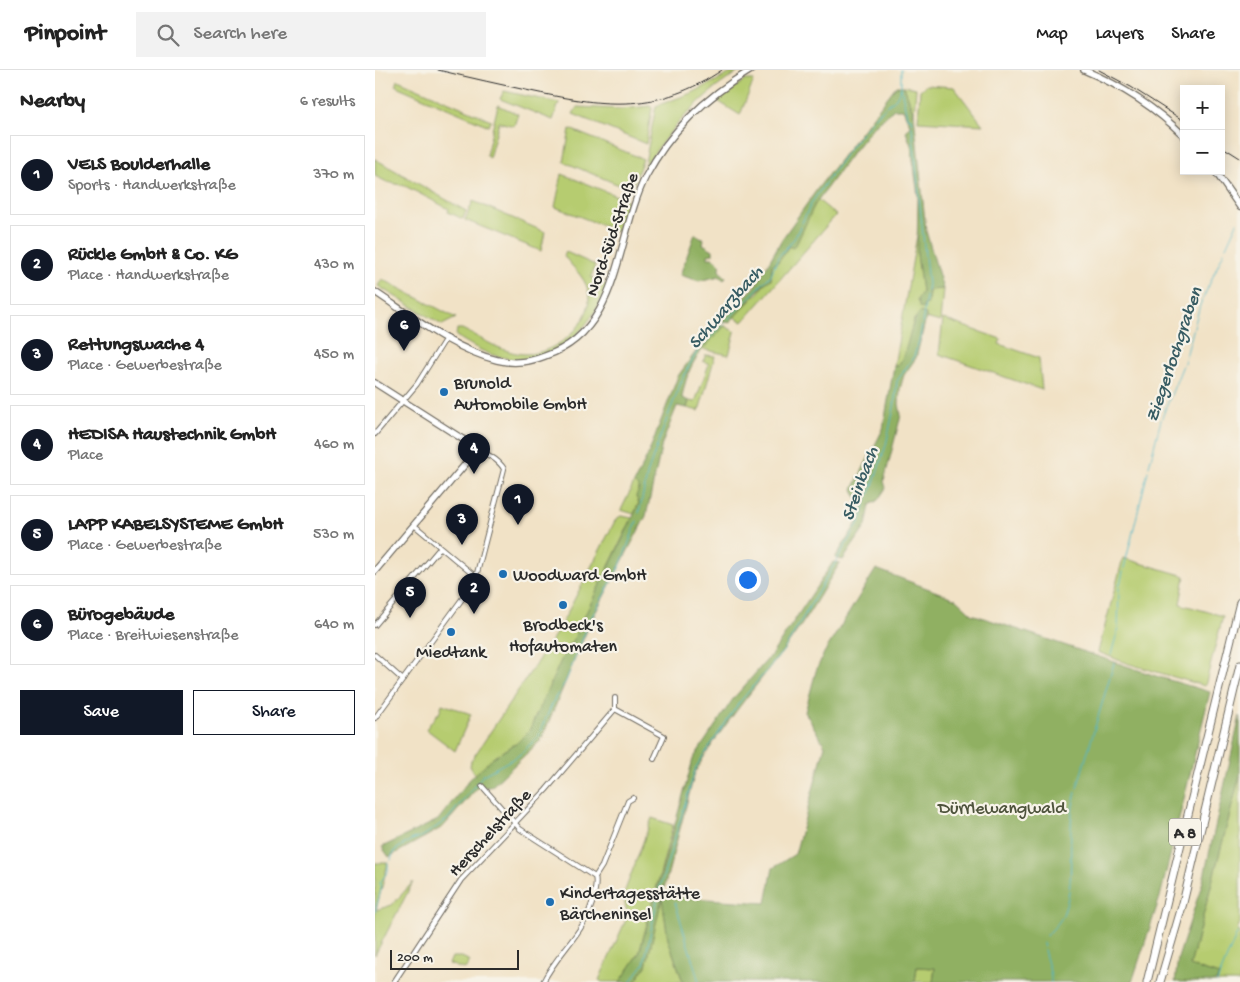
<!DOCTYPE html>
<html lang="en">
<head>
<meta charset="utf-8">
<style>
  :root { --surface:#fff; --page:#f2f2f2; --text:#222; --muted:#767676; --line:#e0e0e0; --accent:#111827 }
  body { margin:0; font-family:"Gochi Hand",sans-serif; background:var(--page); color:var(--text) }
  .controls { position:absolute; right:15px; top:15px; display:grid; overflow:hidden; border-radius:0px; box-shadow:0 2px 12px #0003 }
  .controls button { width:45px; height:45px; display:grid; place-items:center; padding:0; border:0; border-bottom:1px solid var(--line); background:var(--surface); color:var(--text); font:25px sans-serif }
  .scale { position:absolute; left:15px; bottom:12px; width:129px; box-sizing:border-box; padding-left:5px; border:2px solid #2b2b2b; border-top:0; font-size:14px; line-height:18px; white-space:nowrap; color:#2b2b2b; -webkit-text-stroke:4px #f7f3e8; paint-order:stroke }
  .you { position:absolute; left:372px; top:509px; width:18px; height:18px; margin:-12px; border:4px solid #fff; border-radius:50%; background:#1a73e8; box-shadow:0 0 0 8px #1a73e833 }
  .badge { display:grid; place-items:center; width:32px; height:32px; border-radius:50%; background:var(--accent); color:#fff; font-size:16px; font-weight:700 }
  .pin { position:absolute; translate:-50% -41px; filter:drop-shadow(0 1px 2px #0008) }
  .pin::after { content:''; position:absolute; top:26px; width:18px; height:15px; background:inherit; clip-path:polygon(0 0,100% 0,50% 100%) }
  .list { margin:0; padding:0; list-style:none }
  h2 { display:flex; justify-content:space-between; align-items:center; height:65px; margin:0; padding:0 20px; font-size:21px }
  h2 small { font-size:16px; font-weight:400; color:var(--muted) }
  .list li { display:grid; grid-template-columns:32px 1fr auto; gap:15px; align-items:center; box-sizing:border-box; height:80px; margin:0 10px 10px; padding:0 10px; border:1px solid var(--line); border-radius:0px }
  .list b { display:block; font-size:19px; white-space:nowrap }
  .list p { margin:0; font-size:16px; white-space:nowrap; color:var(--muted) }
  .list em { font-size:16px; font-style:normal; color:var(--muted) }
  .actions { display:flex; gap:10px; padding:15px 20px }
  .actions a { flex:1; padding:11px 0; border:1px solid var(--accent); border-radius:0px; text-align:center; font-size:18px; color:var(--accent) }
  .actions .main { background:var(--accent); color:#fff }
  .icon { flex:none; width:28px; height:28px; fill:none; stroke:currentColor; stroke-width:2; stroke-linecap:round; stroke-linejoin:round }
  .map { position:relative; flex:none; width:865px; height:912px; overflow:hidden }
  header { display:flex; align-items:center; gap:30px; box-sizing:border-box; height:70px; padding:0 25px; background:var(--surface); border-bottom:1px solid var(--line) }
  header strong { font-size:24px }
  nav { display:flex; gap:28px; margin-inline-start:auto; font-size:18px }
  .search { width:350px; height:45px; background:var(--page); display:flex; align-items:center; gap:12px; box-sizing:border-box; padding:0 18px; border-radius:0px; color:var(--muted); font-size:19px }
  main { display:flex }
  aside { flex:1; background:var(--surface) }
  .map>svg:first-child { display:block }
  .green { fill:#b6cc70; stroke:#707c4e }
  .forest { fill:#90b062; stroke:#5e6e46 }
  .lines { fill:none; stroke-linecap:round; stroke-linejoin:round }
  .stream { stroke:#4ab5c7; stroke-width:1 }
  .street-casing { stroke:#706b61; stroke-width:6 }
  .secondary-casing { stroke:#706b61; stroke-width:8 }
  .highway-casing { stroke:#706b61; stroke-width:9 }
  .street { stroke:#fff; stroke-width:4 }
  .secondary { stroke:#fff; stroke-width:5.5 }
  .highway { stroke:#fff; stroke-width:7 }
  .tram { stroke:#2b2b2b; stroke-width:1 }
  .poi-dot { fill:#1f6fb2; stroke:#f7f3e8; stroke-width:2 }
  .labels { text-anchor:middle; stroke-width:4.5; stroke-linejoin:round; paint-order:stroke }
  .shield { fill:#f7f3e8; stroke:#686764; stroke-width:1 }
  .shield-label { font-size:16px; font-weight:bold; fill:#2b2b2b }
  .street-label { font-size:18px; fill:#2b2b2b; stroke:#f7f3e8 }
  .poi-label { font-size:18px; fill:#2b2b2b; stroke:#f7f3e8; text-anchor:start }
  .park-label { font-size:18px; fill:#4e533c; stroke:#f7f3e8 }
  .water-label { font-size:19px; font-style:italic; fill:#365b62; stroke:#f7f3e8 }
</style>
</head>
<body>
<header>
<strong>Pinpoint</strong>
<div class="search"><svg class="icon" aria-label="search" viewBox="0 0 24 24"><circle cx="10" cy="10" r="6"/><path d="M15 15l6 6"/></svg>Search here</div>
<nav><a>Map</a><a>Layers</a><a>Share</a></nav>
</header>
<main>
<aside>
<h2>Nearby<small>6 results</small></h2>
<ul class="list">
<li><span class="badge">1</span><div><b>VELS Boulderhalle</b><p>Sports · Handwerkstraße</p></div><em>370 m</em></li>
<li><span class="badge">2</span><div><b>Rückle GmbH &amp; Co. KG</b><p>Place · Handwerkstraße</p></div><em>430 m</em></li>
<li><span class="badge">3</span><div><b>Rettungswache 4</b><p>Place · Gewerbestraße</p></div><em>450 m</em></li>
<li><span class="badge">4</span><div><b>HEDISA Haustechnik GmbH</b><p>Place</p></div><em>460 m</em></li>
<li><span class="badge">5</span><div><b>LAPP KABELSYSTEME GmbH</b><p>Place · Gewerbestraße</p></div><em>530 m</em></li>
<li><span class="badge">6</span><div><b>Bürogebäude</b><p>Place · Breitwiesenstraße</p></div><em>640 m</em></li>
</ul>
<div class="actions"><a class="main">Save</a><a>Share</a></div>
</aside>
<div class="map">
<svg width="865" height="912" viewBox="0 0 865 912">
  <rect width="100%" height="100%" fill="#f7f3e8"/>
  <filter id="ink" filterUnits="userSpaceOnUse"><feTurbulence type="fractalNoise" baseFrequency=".02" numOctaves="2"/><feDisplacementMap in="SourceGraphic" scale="10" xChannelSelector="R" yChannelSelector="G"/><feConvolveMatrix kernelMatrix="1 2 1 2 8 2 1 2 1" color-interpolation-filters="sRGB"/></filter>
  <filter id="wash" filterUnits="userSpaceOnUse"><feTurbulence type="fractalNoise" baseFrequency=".0096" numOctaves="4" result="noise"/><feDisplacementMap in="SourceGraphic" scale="20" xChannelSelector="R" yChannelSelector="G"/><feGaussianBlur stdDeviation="1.12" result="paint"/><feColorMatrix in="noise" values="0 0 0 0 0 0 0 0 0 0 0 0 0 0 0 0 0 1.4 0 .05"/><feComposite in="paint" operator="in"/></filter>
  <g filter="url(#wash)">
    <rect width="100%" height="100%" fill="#f1e2c6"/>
    <path class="green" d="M362 0H367C326 24 295 59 269 98L281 36 319 22Z
      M23 10 116 50 114 56 21 16Z
      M371 10H379L365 45 341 30Z
      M551 15 579 17 608 55 543 51 545 20Z
      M529 16 541 18 539 44Z
      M129 21 184 33 178 50 125 29Z
      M123 35 143 44 139 56 124 52 114 88 111 86Z
      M275 36 277 38 271 74 198 44 202 37 247 39Z
      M195 59 268 89 256 120 189 92Z
      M0 89 91 141 88 149 73 142 74 139 30 116 12 112 0 106Z
      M187 104 252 130 242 161 180 137Z
      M443 130 461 145 368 252 359 247 384 222 390 213 396 209 397 195 414 176Z
      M98 131 170 162 166 181 90 150Z
      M544 154 542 184 549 235 553 233 554 220 568 219 565 252 551 248 550 244 539 249 530 286 523 296H519Z
      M191 182 220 195 216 207 233 216C214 263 174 302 118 285 105 281 93 273 81 266L82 259H87C106 268 129 284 151 284 181 284 221 252 213 220 209 206 197 197 189 186Z
      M7 209 81 248 67 255 3 216Z
      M568 249 626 269 624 274 664 288 667 320 564 284Z
      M350 256 360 262 354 285 327 279Z
      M331 285 340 286 324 341 312 338 314 331 320 332 334 294 328 291Z
      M259 413 264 418 261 427 264 432 259 444 246 440Z
      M246 446 257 448 197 573 193 576 154 661 142 673 119 687 100 705 95 696 96 691 184 559 241 449Z
      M748 488 810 506 805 534 848 546 830 616 751 593 723 582Z
      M67 634 96 644 80 681 51 659 62 644H64Z
      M865 705V853L862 860 865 862V912H841L844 905 815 896Z
      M277 748 298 755 264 884 245 912H227L224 910 253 845 248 826Z
      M0 793H13L1 840 17 835 38 812 0 885Z
      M287 826 293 869 308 912H260L271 896Z
      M77 887H87L95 891 91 898 88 899 74 894Z
      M542 897 560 898 558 912H540Z"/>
    <path class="forest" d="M521 16H529L539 44 551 161 568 219 554 220 553 234 549 235 548 239 545 238 542 230 547 222 542 184 543 126 536 75 531 62 535 55 528 39H519L498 57 478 82 440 134 422 173 417 178 414 176 403 192 397 195 396 209 390 213 354 253 345 250 380 217 407 169 443 118Z
      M320 164 329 169 328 174 338 180V184L333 185V188H338L346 195 344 201 351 207 349 210 344 206 324 211 305 205Z
      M545 242 551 244V248L541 288 529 305 525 319 524 334 526 345 509 411 511 418 503 430 495 435 491 456 468 490 460 488 482 453 478 445 483 432 478 419 508 359 519 296H523C535 279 533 255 545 242Z
      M342 253 350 256C325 281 313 292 307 328L314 331 312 338 302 336 287 374 271 446 215 553 169 663 165 671 116 717H103L68 757 14 787 7 777 63 750 95 709 119 687 142 673 154 661 193 575 197 573C218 526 244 480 264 433L261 427 264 418 259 413 272 387 303 306Z
      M458 492 465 493C447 520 432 549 413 574 382 616 346 656 320 702L287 826 391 833 398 798 420 784 450 676 430 642 441 601 449 583 501 499 581 529 597 544 784 607 835 622 785 827 757 912H558L560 898 542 897 540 912H308L293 869 287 828 271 896 260 912H245L264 884 318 689 358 629 397 584Z
      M865 646V705L815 896 844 905 841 912H800L803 888 828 811Z"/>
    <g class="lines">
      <path class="stream" d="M851 177 862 153
        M774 396 786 350 810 290 825 235 849 182
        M264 443 273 401 294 343 309 305 323 280 396 205 403 187 419 169 437 132 474 79 503 44 521 28 526 18
        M736 585 743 559 744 518 773 401
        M702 718 739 593
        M16 790 19 781 36 770 48 766 73 749 108 705 143 686 162 668 180 628 191 611 215 550 245 496 262 451
        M285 821 297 825
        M300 832 324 912
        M0 842 6 820 5 813 13 801V793
        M671 866C676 861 682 855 686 849 704 813 689 761 701 722
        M668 873C669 886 677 901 676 912
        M255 912 269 894 284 821 321 697 363 634 409 580 487 447 490 434 497 418 511 375 519 337 522 311 539 286 545 268 553 214 536 48 532 47 526 18V0
        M842 912 863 861"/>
    </g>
  </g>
  <g filter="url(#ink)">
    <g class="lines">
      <g class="street-casing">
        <path id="street" d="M0 364 42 314 71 268
          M39 455 101 507
          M0 555 65 478
          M0 585 28 610
          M240 628V639
          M240 639 289 666 279 689
          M0 648 98 514 101 507 129 399C124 390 108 380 97 380
          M107 716 145 759 220 807
          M220 807 227 796 253 731 258 728
          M19 912 86 810 171 720 240 639
          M168 912C184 880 211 863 219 826 220 819 222 813 220 807"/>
      </g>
      <g class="secondary-casing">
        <path id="secondary" d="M709 0C747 16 780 37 809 66
          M840 101 865 137
          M0 222C38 247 77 279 122 290 138 294 155 292 170 286 247 261 240 167 271 106 295 61 332 26 376 0
          M0 313 86 368 94 374 97 380 93 391 0 501"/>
      </g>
      <g class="highway-casing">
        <path id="highway" d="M772 912 865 532
          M785 912 808 833 865 595"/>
      </g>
      <use href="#street" class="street"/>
      <use href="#secondary" class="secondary"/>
      <use href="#highway" class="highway"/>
      <path class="tram" d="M63 0C96 8 128 15 160 22 231 37 284 43 347 0
        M724 0 756 17 809 51
        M846 76 865 88"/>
    </g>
  </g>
  <g class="poi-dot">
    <circle cx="69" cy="322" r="5"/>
    <circle cx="128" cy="504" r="5"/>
    <circle cx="188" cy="535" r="5"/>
    <circle cx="76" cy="562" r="5"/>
    <circle cx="175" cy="832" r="5"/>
  </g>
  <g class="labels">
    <rect class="shield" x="794" y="748.5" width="32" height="27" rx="4"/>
    <g class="shield-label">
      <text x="810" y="768">A 8</text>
    </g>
    <g class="street-label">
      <text transform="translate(236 164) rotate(-71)" y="6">Nord-Süd-Straße</text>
      <text transform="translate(114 762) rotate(-47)" y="6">Herschelstraße</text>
    </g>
    <g class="poi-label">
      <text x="79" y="318">Brunold<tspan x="79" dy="21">Automobile GmbH</tspan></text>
      <text x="138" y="510">Woodward GmbH</text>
      <text x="188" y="560" text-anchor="middle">Brodbeck's<tspan x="188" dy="21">Hofautomaten</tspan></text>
      <text x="76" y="587" text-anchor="middle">Miedtank</text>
      <text x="185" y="828">Kindertagesstätte<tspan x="185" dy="21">Bärcheninsel</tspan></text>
    </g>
    <g class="park-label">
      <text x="627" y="743">Dürrlewangwald</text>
    </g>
    <g class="water-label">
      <text transform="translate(349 236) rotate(-49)" y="7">Schwarzbach</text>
      <text transform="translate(797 284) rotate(-71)" y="7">Ziegerlochgraben</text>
      <text transform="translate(483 413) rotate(-70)" y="7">Steinbach</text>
    </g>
  </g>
</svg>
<div class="controls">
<button>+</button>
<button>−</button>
</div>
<div class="scale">200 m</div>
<div class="you"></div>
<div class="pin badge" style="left:143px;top:455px">1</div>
<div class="pin badge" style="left:99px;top:544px">2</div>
<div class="pin badge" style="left:87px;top:475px">3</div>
<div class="pin badge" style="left:99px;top:404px">4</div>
<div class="pin badge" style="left:35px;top:548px">5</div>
<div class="pin badge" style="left:29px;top:281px">6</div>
</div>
</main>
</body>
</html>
